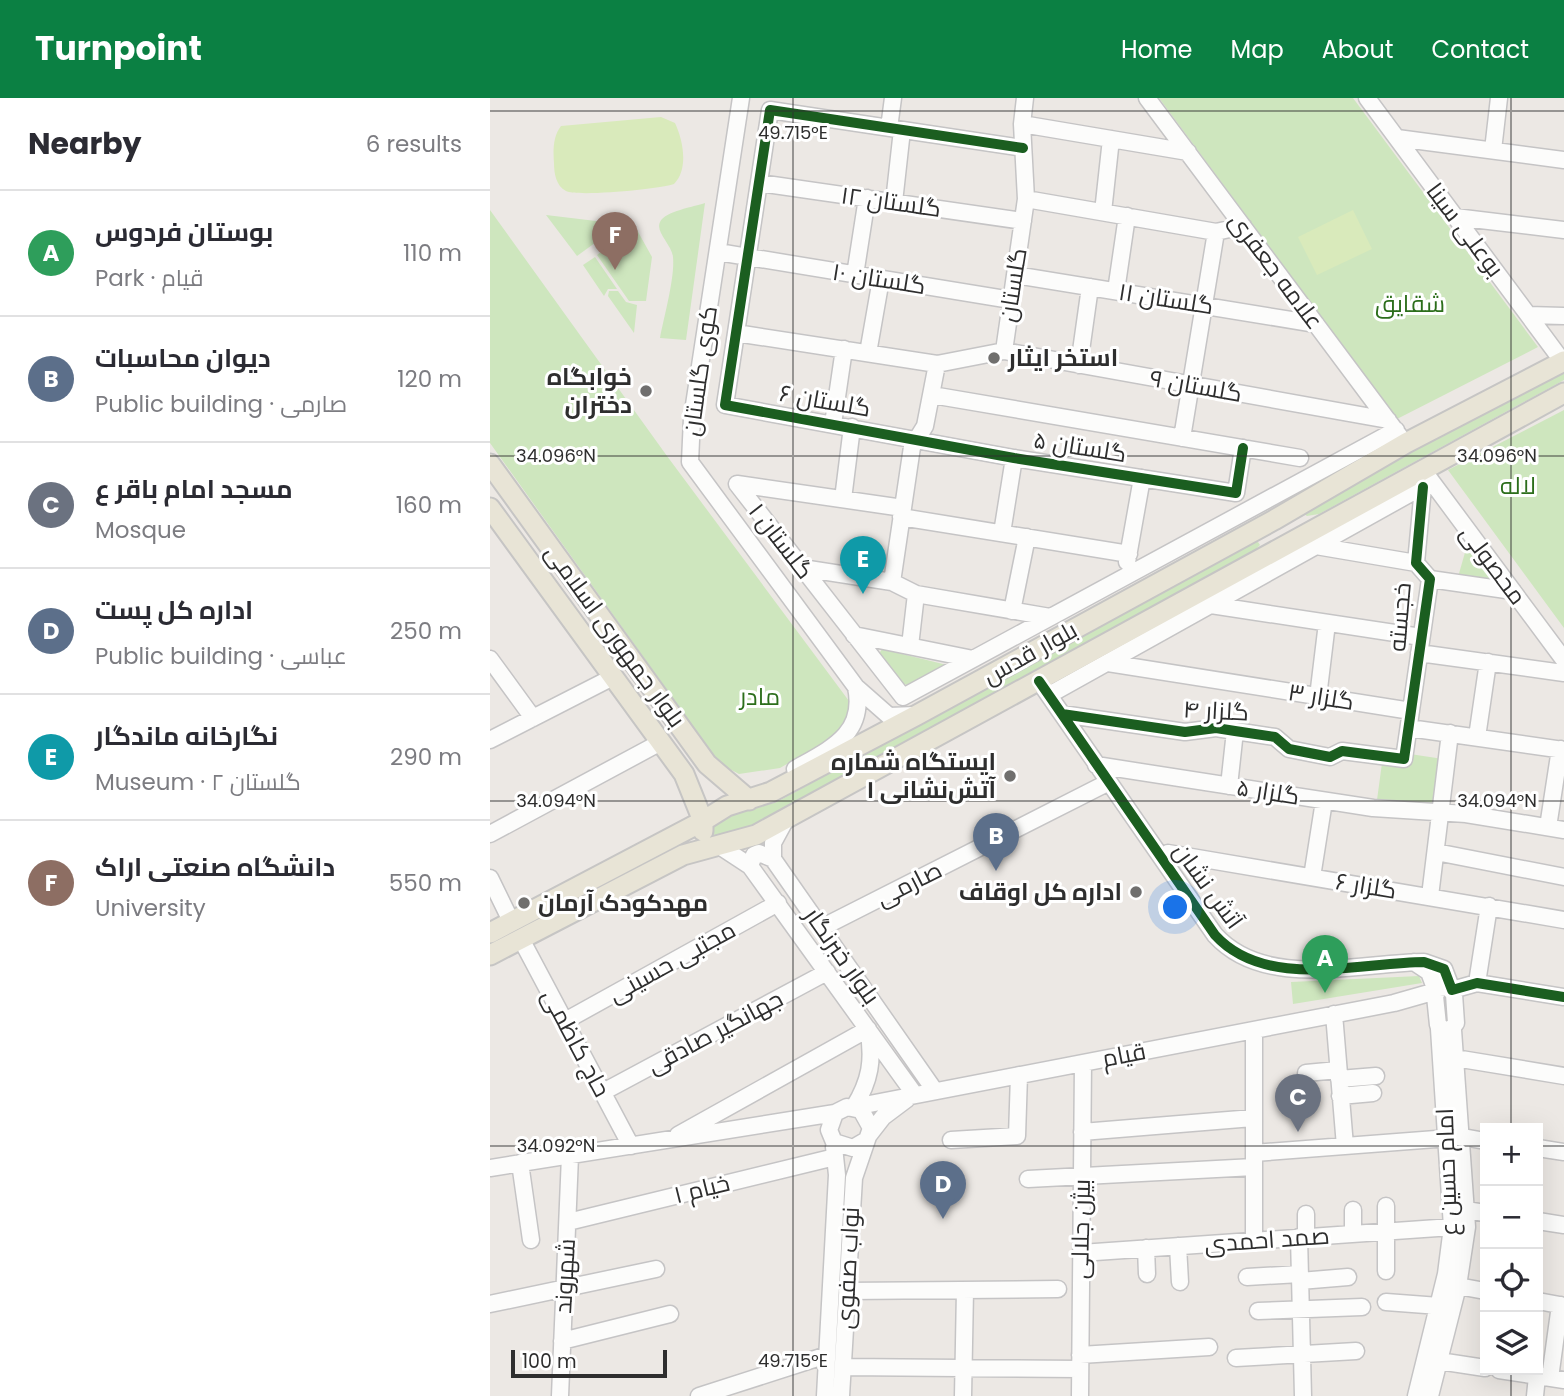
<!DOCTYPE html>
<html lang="en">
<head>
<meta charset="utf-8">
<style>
  :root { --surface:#fff; --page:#f7f7f7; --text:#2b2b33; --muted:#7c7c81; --line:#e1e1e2; --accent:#0b8043 }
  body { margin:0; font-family:Poppins,Cairo,sans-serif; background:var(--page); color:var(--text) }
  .controls { position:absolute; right:21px; bottom:21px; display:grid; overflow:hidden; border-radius:0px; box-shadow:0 7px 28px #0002 }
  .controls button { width:63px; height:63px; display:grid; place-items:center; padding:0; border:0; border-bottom:2px solid var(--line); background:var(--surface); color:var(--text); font:35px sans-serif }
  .scale { position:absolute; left:21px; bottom:18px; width:156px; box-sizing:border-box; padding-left:7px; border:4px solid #2e2e2e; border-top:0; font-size:19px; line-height:24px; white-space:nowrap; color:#2e2e2e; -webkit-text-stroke:5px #fff; paint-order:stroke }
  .you { position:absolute; left:686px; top:810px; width:24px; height:24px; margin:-18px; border:5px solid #fff; border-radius:50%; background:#1a73e8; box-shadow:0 0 0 10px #1a73e833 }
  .badge { display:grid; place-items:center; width:46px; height:46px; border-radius:50%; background:var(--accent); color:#fff; font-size:23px; font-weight:700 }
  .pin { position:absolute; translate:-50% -58px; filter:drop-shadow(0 2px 4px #0008) }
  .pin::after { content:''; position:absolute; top:37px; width:24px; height:21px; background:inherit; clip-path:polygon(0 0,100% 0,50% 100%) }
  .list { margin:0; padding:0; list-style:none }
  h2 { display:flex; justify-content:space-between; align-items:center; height:91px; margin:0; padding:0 28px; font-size:30px }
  h2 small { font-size:23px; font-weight:400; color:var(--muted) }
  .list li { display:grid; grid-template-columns:46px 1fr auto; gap:21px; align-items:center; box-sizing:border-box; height:126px; padding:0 28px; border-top:2px solid var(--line) }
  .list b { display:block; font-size:26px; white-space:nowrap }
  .list p { margin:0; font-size:23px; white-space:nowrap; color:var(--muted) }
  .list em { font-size:23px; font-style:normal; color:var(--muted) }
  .icon { flex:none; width:38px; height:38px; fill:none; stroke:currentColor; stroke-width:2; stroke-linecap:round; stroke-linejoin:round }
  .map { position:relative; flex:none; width:1074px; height:1298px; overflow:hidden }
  header { display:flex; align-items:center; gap:42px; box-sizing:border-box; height:98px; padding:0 35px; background:var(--accent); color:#fff }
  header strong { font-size:33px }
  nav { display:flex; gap:38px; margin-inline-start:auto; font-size:24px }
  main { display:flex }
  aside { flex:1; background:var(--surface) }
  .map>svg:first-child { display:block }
  .green { fill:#cee6be }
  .pitch { fill:#d9eabb }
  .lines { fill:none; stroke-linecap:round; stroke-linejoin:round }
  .minor-casing { stroke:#c5c4c5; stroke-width:19 }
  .major-casing { stroke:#c6c5c4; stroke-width:23 }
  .minor { stroke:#fcfcfb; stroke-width:16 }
  .major { stroke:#e8e4d6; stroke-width:19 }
  .cycleway-casing { stroke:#fff; stroke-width:15 }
  .cycleway { stroke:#1b5e20; stroke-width:10 }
  .ticks { fill:none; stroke:#2e2e2e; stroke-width:2; stroke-opacity:0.45 }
  .poi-dot { fill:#706f6e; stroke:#fff; stroke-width:2.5 }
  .labels { text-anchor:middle; stroke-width:6; stroke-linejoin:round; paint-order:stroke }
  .street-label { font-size:24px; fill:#2e2e2e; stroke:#fff }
  .park-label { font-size:24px; fill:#2c6e1b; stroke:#fff }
  .poi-label { font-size:24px; font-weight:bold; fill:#2e2e2e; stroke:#fff; text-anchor:end }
  .ticks-label { font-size:18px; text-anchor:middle; fill:#2e2e2e; stroke:#fff; stroke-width:6; stroke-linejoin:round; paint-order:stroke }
</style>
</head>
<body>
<header>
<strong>Turnpoint</strong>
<nav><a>Home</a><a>Map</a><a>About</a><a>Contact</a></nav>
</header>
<main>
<aside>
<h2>Nearby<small>6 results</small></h2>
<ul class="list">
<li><span class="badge" style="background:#2e9e5b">A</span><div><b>بوستان فردوس</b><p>Park · قیام</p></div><em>110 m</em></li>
<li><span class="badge" style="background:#5c6f8a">B</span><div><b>دیوان محاسبات</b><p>Public building · صارمی</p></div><em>120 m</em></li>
<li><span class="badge" style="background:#6b7280">C</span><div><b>مسجد امام باقر ع</b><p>Mosque</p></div><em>160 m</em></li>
<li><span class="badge" style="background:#5c6f8a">D</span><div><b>اداره کل پست</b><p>Public building · عباسی</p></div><em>250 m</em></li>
<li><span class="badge" style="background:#0f9aa8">E</span><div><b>نگارخانه ماندگار</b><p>Museum · گلستان ۲</p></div><em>290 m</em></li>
<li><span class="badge" style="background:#8d6e63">F</span><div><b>دانشگاه صنعتی اراک</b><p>University</p></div><em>550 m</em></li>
</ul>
</aside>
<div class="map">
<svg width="1074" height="1298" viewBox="0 0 1074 1298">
  <rect width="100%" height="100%" fill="#ece8e4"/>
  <path class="green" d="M669 0H863L1048 249 907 321Z
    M215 105 196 242 170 240C174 218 185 180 183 159 182 147 165 134 170 124 175 113 204 109 215 105Z
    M0 112 177 358 359 603V621L349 636 290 670 249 676 230 666 0 345Z
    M56 117 131 126 87 158Z
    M141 131 147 132 162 159 156 203H139L107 157Z
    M105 159 127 191H118L114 198 93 167Z
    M119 193H128L136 204 147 207 144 235 118 198Z
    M1074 266V282L829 416 817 418 811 414Z
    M1074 312V530L958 372Z
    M766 441 770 447 765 452 701 489 263 730 229 740 222 735 221 728 230 720 287 704Z
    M978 444 1010 486 968 479Z
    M392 551 457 567 422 588 409 585 387 559Z
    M920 656 953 661 946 710 887 702 892 665 918 669Z
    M929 878 932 885 803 906 801 884Z"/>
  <path class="pitch" d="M171 19 185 25C193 42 199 71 184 86 170 91 87 99 76 93 66 88 64 75 64 65 63 53 63 38 71 28Z
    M863 112 882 151 827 177 808 139Z"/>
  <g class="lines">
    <g class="minor-casing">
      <path id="minor" d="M251 0 202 320 200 364 366 589 399 618 425 617
        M657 0 911 340
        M877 0 1073 264
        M532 26 698 54
        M399 30 403 0
        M907 40 1074 62
        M533 50 280 12 235 307 524 360 746 395 753 350
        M1003 52 1009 0
        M269 85 533 123
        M536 101 726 134 753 128
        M404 104 412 32
        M613 114 621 41
        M965 119 1074 132
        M228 154 521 202
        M365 177 377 100
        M525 177 826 226
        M626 193 637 118
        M1038 217 1074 218
        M246 235 447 266
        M514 253 898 322
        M378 255 391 181
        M589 267 600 189
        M442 297 810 360
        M343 326 354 251
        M692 340 726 134
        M936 376 1074 562
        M247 386 413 599 906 332
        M247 386 413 410
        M353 401 362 329
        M411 419 639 456
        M512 435 524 360
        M826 448 926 465
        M637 464 652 380
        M312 470 402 484
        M940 481 1023 493
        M426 496 560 519
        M721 507 931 539
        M522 513 537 439
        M364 537 483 561
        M420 548 426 496 402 484 422 349 435 328 447 266 514 253 536 101 532 26 535 0
        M929 555 1074 575
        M0 561 43 620
        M618 565 921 613
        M549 583 725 837C775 892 867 865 934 864L954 871 962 892 987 885 1074 899
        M559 597 939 385
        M828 599 837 525
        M572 616 695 634 726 630 745 633 785 639 799 651 840 659 852 653 914 661 940 481 926 465 933 389
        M919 630 1074 652
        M987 639 998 564
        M0 642 123 579
        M606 667 883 710 976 716 1074 732
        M305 671C340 651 376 636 366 589
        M739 688 745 633
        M296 721 283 745V761L445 993
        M1058 729 1070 651
        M0 736 171 644
        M228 747 260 768 425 997
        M946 754 1074 779
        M678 755 1074 822
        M260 768 264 757 269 755 283 761
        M822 779 834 703
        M0 780 21 823
        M940 798 960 635
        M333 829 617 685
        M31 841 141 1048
        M987 885 999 808
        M958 889 964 896 966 925 958 935 948 927 945 898 949 890Z
        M844 916 855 1048
        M75 923 288 805
        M764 932V1142
        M965 960 1074 978
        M849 981 886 978
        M816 983V975L848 972
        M113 994 337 874
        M850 998 883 995
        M364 1009 904 905 946 893 939 874 924 864
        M592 1034 763 1020
        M188 1037 378 931C384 962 380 983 364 1009
        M379 1037 393 1019 417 1001
        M973 1039 995 1043
        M461 1042 527 1038 529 977
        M1048 1050 1074 1054
        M764 1055 959 1040
        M30 1065 41 1142
        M0 1070 345 1015
        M538 1081 764 1069
        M896 1108V1173
        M863 1112V1136
        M976 1112 995 1115
        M816 1116V1139
        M1048 1123 1074 1127
        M78 1124 345 1059
        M809 1139 813 1298
        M688 1148 690 1184
        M656 1150 657 1176
        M591 1155 962 1129
        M757 1179 810 1176
        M810 1183 858 1179
        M968 1188 995 1193
        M357 1193 568 1191
        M1048 1203 1074 1208
        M896 1204 949 1208
        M0 1206 166 1171
        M768 1213 872 1209
        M72 1243 180 1216
        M590 1257 719 1249
        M746 1260 866 1253
        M949 1263 995 1270
        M353 1269 590 1271
        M1009 1272 1074 1282
        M1060 1280 1070 1207
        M70 1298 80 1058
        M209 1298 337 1257
        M335 1298 347 1077 344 1049
        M351 1298 364 1080 381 1030 371 1012 357 1009 345 1015 339 1032 344 1044 363 1050 375 1043
        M473 1298 475 1192
        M590 1298 593 965
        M926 1298 956 1176 962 1129 949 931
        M940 1298 968 1188 977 1129 963 932
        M1045 1298 1047 1278"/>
    </g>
    <g class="major-casing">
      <path id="major" d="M0 366 217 666 259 702
        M0 410 194 676 213 723V733
        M0 835 213 723 237 708 281 694 427 617 784 422 916 345 1074 263
        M0 857 193 757 266 737 1074 295"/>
    </g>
    <use href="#minor" class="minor"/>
    <use href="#major" class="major"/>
    <g class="cycleway-casing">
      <path id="cycleway" d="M533 50 280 12 235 307 524 360 746 395 753 350
        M549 583 725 837C775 892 867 865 934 864L954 871 962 892 987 885 1074 899
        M572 616 695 634 726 630 745 633 785 639 799 651 840 659 852 653 914 661 940 481 926 465 933 389"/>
    </g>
    <use href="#cycleway" class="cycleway"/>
  </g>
  <path class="ticks" d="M303 0V1298M1021 0V1030M0 13H1074M0 358H1074M0 703H1074M0 1048H995M1048 1048H1074M1021 1272V1298"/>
  <g class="poi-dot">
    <circle cx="504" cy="260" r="7"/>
    <circle cx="156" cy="293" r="7"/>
    <circle cx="520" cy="678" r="7"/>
    <circle cx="646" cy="794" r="7"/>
    <circle cx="34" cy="805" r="7"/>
  </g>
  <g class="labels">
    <g class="street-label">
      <text transform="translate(401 104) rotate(8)" y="8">گلستان ۱۲</text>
      <text transform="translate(975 132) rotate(53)" y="8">بوعلی سینا</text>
      <text transform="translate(786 173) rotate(53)" y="8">علامه جعفری</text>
      <text transform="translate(389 181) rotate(9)" y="8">گلستان ۱۰</text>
      <text transform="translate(523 187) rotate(-81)" y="8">گلستان</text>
      <text transform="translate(676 201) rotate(9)" y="8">گلستان ۱۱</text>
      <text transform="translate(210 273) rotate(-82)" y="8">کوی گلستان</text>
      <text transform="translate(706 288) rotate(10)" y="8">گلستان ۹</text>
      <text transform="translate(335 303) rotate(10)" y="8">گلستان ۶</text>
      <text transform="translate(590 349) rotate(9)" y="8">گلستان ۵</text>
      <text transform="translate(291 443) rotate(52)" y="8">گلستان ۱</text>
      <text transform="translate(1003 467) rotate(53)" y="8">محصولی</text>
      <text transform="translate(910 519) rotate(-85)" y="8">خجسته</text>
      <text transform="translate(125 538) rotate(54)" y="8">بلوار جمهوری اسلامی</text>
      <text transform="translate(540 555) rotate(-29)" y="8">بلوار قدس</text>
      <text transform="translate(831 599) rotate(9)" y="8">گلزار ۳</text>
      <text transform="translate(726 613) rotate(3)" y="8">گلزار ۴</text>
      <text transform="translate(778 694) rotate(9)" y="8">گلزار ۵</text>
      <text transform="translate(419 786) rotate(-27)" y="8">صارمی</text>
      <text transform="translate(718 788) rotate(54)" y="8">آتش نشان</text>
      <text transform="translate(876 788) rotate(9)" y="8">گلزار ۶</text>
      <text transform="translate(352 858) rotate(55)" y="8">بلوار خبرنگار</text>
      <text transform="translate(182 864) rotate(-29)" y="8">مجتبی حسینی</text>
      <text transform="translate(225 934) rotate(-28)" y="8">جهانگیر صادقی</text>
      <text transform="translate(86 945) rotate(62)" y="8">حاج کاظمی</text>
      <text transform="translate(634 957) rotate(-11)" y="8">قیام</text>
      <text transform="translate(957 1074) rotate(-92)" y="8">امام حسین ع</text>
      <text transform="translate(212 1091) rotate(-14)" y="8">خیام ۱</text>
      <text transform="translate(591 1131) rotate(-89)" y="8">بیژن جلالی</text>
      <text transform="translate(777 1142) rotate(-4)" y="8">صمد احمدی</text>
      <text transform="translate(358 1170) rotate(-87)" y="8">نواب صفوی</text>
      <text transform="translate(75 1178) rotate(-87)" y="8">شهروند</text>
    </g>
    <g class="park-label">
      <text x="920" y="214">شقایق</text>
      <text x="1028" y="396">لاله</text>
      <text x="270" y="607">مادر</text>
    </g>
    <g class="poi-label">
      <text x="518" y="268" text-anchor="start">استخر ایثار</text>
      <text x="142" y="287">خوابگاه<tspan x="142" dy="28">دختران</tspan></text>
      <text x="506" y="672">ایستگاه شماره<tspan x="506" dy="28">۱ آتش‌نشانی</tspan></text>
      <text x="632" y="802">اداره کل اوقاف</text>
      <text x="48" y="813" text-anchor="start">مهدکودک آرمان</text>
    </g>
  </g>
  <g class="ticks-label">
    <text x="303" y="41">49.715°E</text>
    <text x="66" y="364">34.096°N</text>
    <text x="1007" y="364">34.096°N</text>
    <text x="66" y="709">34.094°N</text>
    <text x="1007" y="709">34.094°N</text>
    <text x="66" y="1054">34.092°N</text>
    <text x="303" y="1269">49.715°E</text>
  </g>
</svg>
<div class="controls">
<button>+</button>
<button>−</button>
<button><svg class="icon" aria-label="locate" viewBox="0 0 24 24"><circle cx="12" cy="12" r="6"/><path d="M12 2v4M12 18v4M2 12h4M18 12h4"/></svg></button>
<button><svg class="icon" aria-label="layers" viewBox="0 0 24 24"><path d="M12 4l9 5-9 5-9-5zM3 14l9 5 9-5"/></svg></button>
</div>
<div class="scale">100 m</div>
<div class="you"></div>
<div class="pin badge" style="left:835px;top:895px;background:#2e9e5b">A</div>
<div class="pin badge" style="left:506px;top:773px;background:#5c6f8a">B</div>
<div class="pin badge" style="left:808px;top:1034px;background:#6b7280">C</div>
<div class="pin badge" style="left:453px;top:1121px;background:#5c6f8a">D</div>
<div class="pin badge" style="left:373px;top:496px;background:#0f9aa8">E</div>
<div class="pin badge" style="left:125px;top:172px;background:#8d6e63">F</div>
</div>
</main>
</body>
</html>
